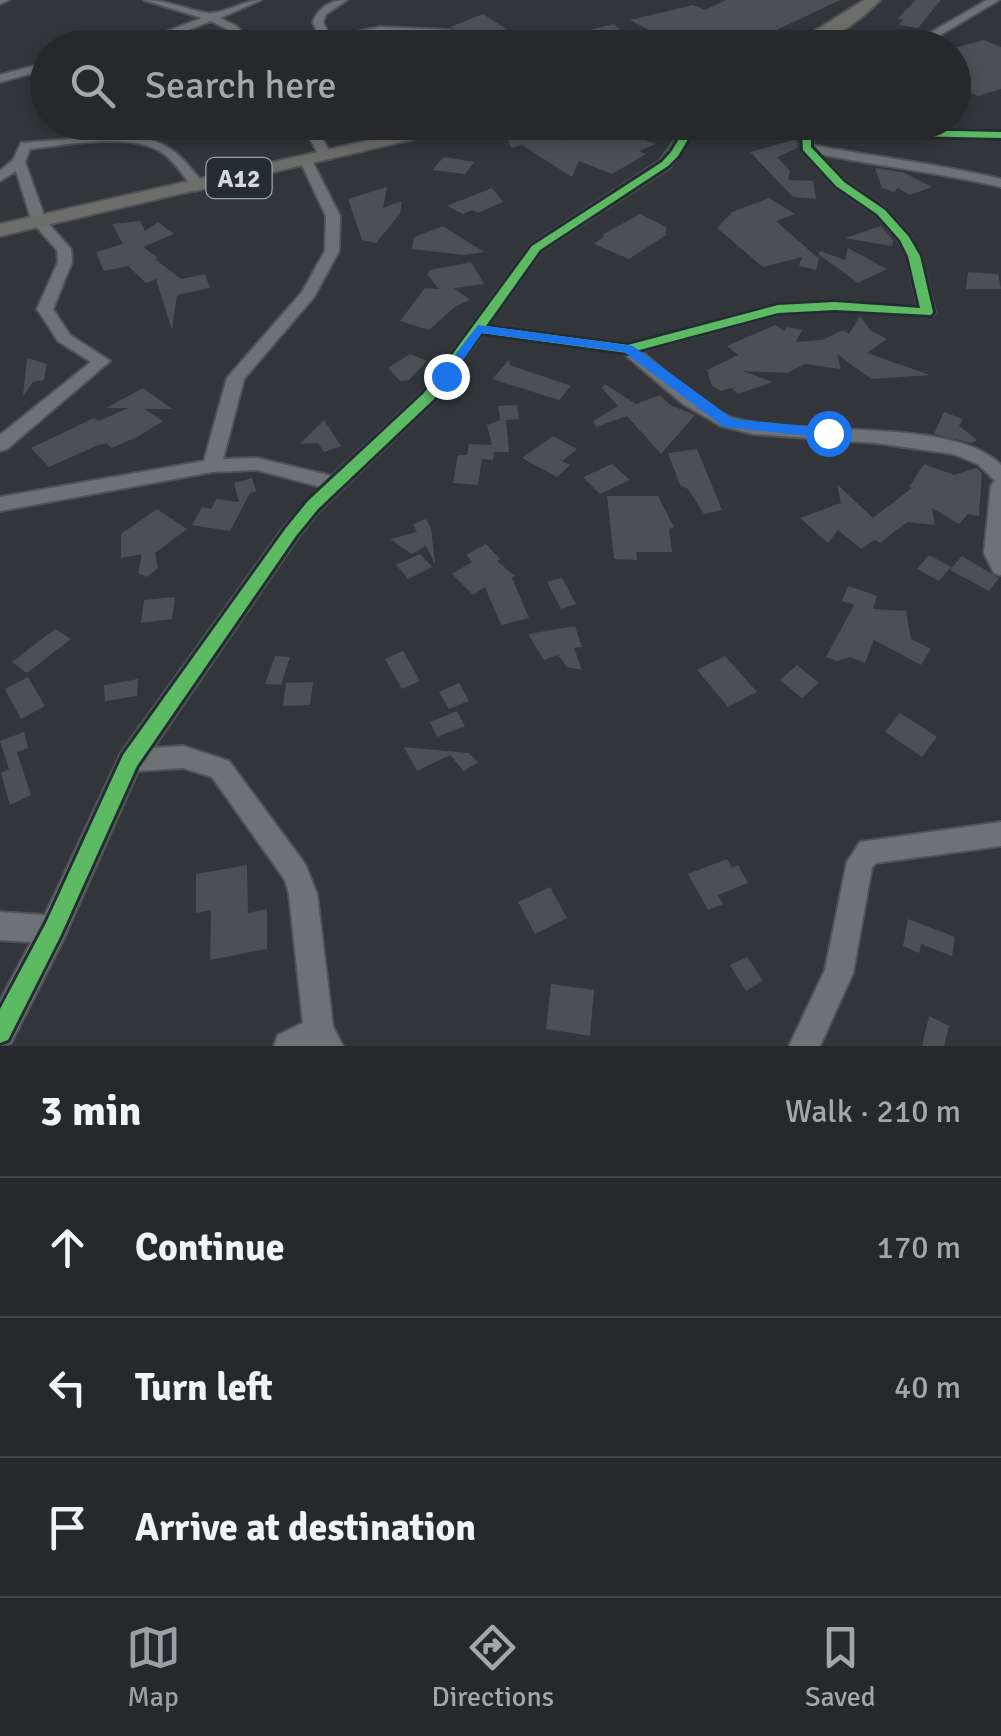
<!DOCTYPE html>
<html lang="en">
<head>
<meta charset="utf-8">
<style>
  :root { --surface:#26282c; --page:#2e3034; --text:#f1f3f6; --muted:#a4a6a9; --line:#424448; --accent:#9a9fa4 }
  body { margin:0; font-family:Signika,sans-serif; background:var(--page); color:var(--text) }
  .stop { position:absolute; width:30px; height:30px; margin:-22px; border:8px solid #1a73e8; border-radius:50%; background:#fff }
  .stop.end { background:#1a73e8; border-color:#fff; box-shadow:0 2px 10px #0008 }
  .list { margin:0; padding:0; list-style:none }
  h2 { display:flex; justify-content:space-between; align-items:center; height:130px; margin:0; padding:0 40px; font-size:42px }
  h2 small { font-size:32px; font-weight:400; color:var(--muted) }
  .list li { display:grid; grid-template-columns:65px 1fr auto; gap:30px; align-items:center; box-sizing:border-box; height:140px; padding:0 40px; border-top:2px solid var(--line) }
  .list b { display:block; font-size:38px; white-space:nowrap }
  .list em { font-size:32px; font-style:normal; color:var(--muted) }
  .icon { flex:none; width:55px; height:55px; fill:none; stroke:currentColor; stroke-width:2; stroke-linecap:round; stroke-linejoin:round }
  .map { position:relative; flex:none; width:1001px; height:1046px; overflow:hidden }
  .search { position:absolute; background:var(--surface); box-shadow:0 5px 15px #0003; left:30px; right:30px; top:30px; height:110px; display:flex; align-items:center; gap:25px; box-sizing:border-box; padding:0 35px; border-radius:55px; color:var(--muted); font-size:38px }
  .sheet { height:550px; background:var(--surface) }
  nav { display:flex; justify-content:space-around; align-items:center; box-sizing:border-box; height:140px; border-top:2px solid var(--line); background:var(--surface); font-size:28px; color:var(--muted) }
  nav a { display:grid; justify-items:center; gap:5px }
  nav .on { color:var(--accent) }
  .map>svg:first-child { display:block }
  .building { fill:#4c4f53 }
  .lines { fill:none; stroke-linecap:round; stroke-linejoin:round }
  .street-casing { stroke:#4f5356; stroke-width:4 }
  .primary-casing { stroke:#4f5356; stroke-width:4 }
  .street { fill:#6e7276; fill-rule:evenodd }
  .primary { fill:#6d6d6a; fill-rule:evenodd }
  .cycleway-casing { stroke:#242d34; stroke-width:6 }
  .cycleway { fill:#5cba63; fill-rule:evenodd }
  .route { fill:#1a73e8 }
  .labels { text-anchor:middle; stroke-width:8; stroke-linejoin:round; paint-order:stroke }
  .shield { fill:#242d34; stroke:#9ea5aa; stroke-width:2.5 }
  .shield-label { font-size:25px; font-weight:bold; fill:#d2d8dd }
</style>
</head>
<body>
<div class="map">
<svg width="1001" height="1046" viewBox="0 0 1001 1046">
  <rect width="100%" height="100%" fill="#32363a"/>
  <path class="building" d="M726 0H840L764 36 772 39 741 48H683L630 20 693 5 705 10Z
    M916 0H941L918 28 899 25 903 20 897 19Z
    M483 14 508 30 454 37 458 32 450 27Z
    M614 24 639 48H605L577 33Z
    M984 40 1001 47V89L978 96 954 85V48Z
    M532 123 551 130 561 141 572 124H585L610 128 656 144 639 151 646 154 612 174 579 161 572 177 522 145 511 148 505 133Z
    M797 139 798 148 777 157 790 171 788 180 813 181 816 199 793 197 750 152Z
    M444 157 474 162 465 174 432 170Z
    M875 168 902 172 932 187 910 195 898 188 894 192 882 188Z
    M387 187 383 208 402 201 400 214 376 243 362 240 348 199Z
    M492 188 503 202 478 213 472 210 463 214 447 206Z
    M769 198 795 214 776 221 819 259 816 270 799 266 802 257 763 267 717 228 732 212Z
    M640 214 666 227V235L629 259 594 244 605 236 602 235Z
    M140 221 145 231 158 222 174 234 143 247 158 258 155 259 181 279 205 274 210 288 177 295 172 330 156 279 146 283 128 266 104 271 96 252 123 244 112 224Z
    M443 226 484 252 464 255 412 249 414 237Z
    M881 226 893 240 892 246 845 238Z
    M848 248 887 269 858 283 818 254 820 251 845 260Z
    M471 262 484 284 454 288 470 300 456 306 429 330 400 321 425 288 439 289 427 274 430 270Z
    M968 272 998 274 1001 289H966Z
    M860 316 870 330 887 339 867 353 930 375 871 379 837 354 841 369 805 364 787 373 743 371 773 382 738 394 732 388 721 391 712 386 707 370 738 355 727 346 775 325 784 331 787 327 802 330 796 342 822 340 843 330 849 334Z
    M410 354 427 361 409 380 400 381 388 368Z
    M27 358 47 364 44 380 33 382 23 396Z
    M509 360 510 365 571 386 559 400 492 379Z
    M605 384 636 404 660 395 670 405 695 415 661 454 627 416 596 427 593 421 618 406 602 388Z
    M143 388 172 409H144L163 421 139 436 112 448 106 443 96 446 49 467 31 448 94 418 99 421 128 408H106Z
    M517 405 519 419 506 420 509 452H494L493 460 482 459 478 485 453 483 458 455H467L469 444 492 445 487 425 500 420 498 406Z
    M944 412 963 419 959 426 977 440 971 443 934 434Z
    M324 420 341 446 324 452 318 443 300 444Z
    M553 436 577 449 562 461 570 465 557 477 522 458Z
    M697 449 722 510 704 514 688 489 680 485 668 453Z
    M612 464 630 480 600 494 583 477Z
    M924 464 954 475 976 468 982 473 979 516 968 514 959 524 932 508 935 525 907 522 880 543 875 540 861 549 838 530 828 543 800 518 841 503 837 484 873 518 912 488 909 487Z
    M252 478 256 491 250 493 230 531 192 525 202 507 211 509 216 499 239 502 234 483Z
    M607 496H658L674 527 669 529 672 552H636L637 560 614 559Z
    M157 509 187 529 155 553 158 568 147 577 138 573 142 554 121 558V534Z
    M426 519 431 528 435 564 426 546 412 554 390 539 417 532 413 524Z
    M486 544 500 559 497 561 515 576 512 578 529 618 501 625 485 587 473 595 452 574 472 562 466 555Z
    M420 554 432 567 408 579 396 565Z
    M929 555 951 567 939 581 917 569Z
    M962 556 999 578 989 591 950 570Z
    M562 578 576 604 561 609 547 582Z
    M848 586 877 596 873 609 906 611 911 639 931 649 921 665 874 640 865 663 850 657 837 661 826 657 854 605 842 601Z
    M175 597 172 619 141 623 144 600Z
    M575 626 582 647 574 648 582 670 567 667 558 655 544 660 528 634Z
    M55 629 71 639 27 673 12 662Z
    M403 651 420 681 402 689 385 659Z
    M275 656 290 657 281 685 265 684Z
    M725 656 757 692 728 707 697 670Z
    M797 665 819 683 802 698 780 680Z
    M28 677 45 706 21 719 5 689Z
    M138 679 137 696 105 701 104 685Z
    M313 682 310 705 283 706 286 683Z
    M459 683 469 701 449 709 439 692Z
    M457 711 465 726 437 737 430 722Z
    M900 713 937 737 922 757 885 732Z
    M24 732 28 748 17 752 31 795 10 805 1 773 9 769 0 741Z
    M404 747 469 753 478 762 464 771 450 755 417 771Z
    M727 859 732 868 738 865 748 883 718 895 723 904 708 910 688 874Z
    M247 865 248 913 267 909V949L210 960 211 910 196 913V874Z
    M550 887 567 918 535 934 518 902Z
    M908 919 955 937 952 956 921 944 919 953 903 946Z
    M747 957 763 981 746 991 730 965Z
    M551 984 594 990 590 1036 546 1029Z
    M929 1016 949 1026 944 1046H922Z"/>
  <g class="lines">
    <g class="street-casing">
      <path id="street" d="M0 0H9L0 4Z
        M144 0C167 0 185 9 207 13 224 15 243 0 261 0L220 18 236 26 248 38 319 36 313 22C319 7 330 0 347 0L326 14 323 22 331 39 326 42 252 44 254 48H243L229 30 211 21 163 40 176 39 206 48H106L139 42 202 18Z
        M987 0H999L918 48H904Z
        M380 27 449 30 454 33 449 36 380 33 350 39 358 48H346L339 40 342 35Z
        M48 62V69L0 82V75Z
        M301 122H313L332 156 331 159H321Z
        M806 122H818L815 127 1001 131V139L813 134 812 145C875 157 939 164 1001 179V187C941 173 879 166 819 154L845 181 886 209 910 236 921 256 935 312 933 315 835 311 779 314 641 351C669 373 698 407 733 418 800 438 953 416 1001 465V575L994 573 984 553 991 486 995 481 978 464 953 454 876 443 753 434 721 426 683 404 623 353 482 334 435 400 320 510 298 537 153 748 183 746 229 761 305 864 317 894 333 1027 343 1046H274L278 1035 303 1023 289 894 285 880 212 777 183 768 138 771 63 940 11 1043 0 1046V1001L31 942 0 940V912L45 915 121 753 284 527 321 487 257 470 212 472 0 511V497L204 461 227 378 302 292 325 251 326 216 300 161 301 158 312 161 340 216 339 251 314 297 244 379 223 459 257 458 332 476 423 392 531 245 660 161 686 125 803 127ZM694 132 801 134 802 151 835 187 876 215 899 241 907 256 918 307 835 301 778 304 628 344 488 325 541 251 670 167Z
        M122 135C169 139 179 153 207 188L195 191C185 179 177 163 164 154 133 131 67 145 30 149L25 162 46 221 71 249 72 262 53 309 70 335 110 361 7 449 0 451V435L91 362 58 341 37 309 58 262 57 250 32 222 16 171 0 181V171L13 160 21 143Z
        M1001 822V846L876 863 872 867 853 973 820 1046H789L825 970 847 862 860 842Z"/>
    </g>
    <g class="primary-casing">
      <path id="primary" d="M864 0H880C857 24 823 48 788 48Z
        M450 122H486L0 236V224Z"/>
    </g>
    <use href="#street" class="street"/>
    <use href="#primary" class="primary"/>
    <g class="cycleway-casing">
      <path id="cycleway" d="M807 122H816L813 128 1001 132V138L811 134V147L844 182 885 210 909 237 920 256 933 312 931 315 835 310 778 313 628 353 481 333 434 399 318 509 296 536 137 766 60 937 8 1040 0 1043V1009L46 923 123 755 286 528 308 501 424 393 532 246 662 162 671 152 687 126 804 128ZM693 131 802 133 803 150 836 186 877 214 900 240 908 256 920 308 835 302 778 305 628 345 486 326 540 250 668 166 678 156Z"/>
    </g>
    <use href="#cycleway" class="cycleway"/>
  </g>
  <path class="route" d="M478 325 633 346 733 419 828 428 836 433 828 438 724 427 624 352 482 333 450 379H441V373Z"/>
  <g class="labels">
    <rect class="shield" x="206.5" y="158" width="65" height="40" rx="8"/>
    <g class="shield-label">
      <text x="239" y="187">A12</text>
    </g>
  </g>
</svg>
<div class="stop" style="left:828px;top:433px"></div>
<div class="stop end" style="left:446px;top:376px"></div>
<div class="search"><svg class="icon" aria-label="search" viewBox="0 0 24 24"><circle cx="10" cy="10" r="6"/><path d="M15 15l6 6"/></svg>Search here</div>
</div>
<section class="sheet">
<h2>3 min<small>Walk · 210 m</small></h2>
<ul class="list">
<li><svg class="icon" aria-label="ahead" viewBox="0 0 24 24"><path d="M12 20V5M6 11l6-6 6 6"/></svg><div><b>Continue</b></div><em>170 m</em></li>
<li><svg class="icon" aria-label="left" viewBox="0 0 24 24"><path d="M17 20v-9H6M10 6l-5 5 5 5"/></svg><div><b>Turn left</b></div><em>40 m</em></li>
<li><svg class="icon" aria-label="arrive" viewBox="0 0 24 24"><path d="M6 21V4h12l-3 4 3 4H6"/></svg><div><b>Arrive at destination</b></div></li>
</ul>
</section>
<nav>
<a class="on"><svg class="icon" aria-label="map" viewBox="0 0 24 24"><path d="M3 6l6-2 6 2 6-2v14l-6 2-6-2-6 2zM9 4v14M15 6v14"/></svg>Map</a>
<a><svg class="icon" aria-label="directions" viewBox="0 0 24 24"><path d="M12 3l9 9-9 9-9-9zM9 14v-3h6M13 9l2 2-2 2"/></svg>Directions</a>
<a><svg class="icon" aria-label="saved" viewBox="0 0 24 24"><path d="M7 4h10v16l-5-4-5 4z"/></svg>Saved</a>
</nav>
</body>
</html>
